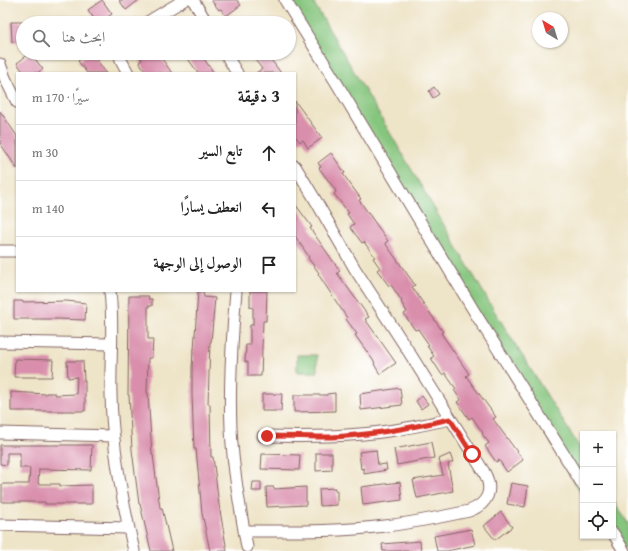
<!DOCTYPE html>
<html lang="ar">
<head>
<meta charset="utf-8">
<style>
  :root { --surface:#fff; --page:#f6f6f6; --text:#222; --muted:#767676; --line:#e0e0e0 }
  body { margin:0; font-family:"Gentium Book Plus",Amiri,serif; background:var(--page); color:var(--text); direction:rtl }
  .controls { position:absolute; right:12px; bottom:12px; display:grid; overflow:hidden; border-radius:0px; box-shadow:0 1px 3px #0004 }
  .controls button { width:36px; height:36px; display:grid; place-items:center; padding:0; border:0; border-bottom:1px solid var(--line); background:var(--surface); color:var(--text); font:20px sans-serif }
  .compass { position:absolute; left:532px; top:12px; width:36px; height:36px; border-radius:50%; background:var(--surface); box-shadow:0 1px 3px #0004; rotate:322deg }
  .stop { position:absolute; width:12px; height:12px; margin:-9px; border:3px solid #d93025; border-radius:50%; background:#fff }
  .stop.end { background:#d93025; border-color:#fff; box-shadow:0 1px 4px #0008 }
  .list { margin:0; padding:0; list-style:none }
  h2 { display:flex; justify-content:space-between; align-items:center; height:52px; margin:0; padding:0 16px; font-size:17px }
  h2 small { font-size:13px; font-weight:400; color:var(--muted) }
  .list li { display:grid; grid-template-columns:26px 1fr auto; gap:12px; align-items:center; box-sizing:border-box; height:56px; padding:0 16px; border-top:1px solid var(--line) }
  .list b { display:block; font-size:15px; white-space:nowrap }
  .list em { font-size:13px; font-style:normal; color:var(--muted) }
  .icon { flex:none; width:22px; height:22px; fill:none; stroke:currentColor; stroke-width:2; stroke-linecap:round; stroke-linejoin:round }
  .map { position:relative; flex:none; width:628px; height:551px; overflow:hidden; direction:ltr }
  .search { position:absolute; background:var(--surface); box-shadow:0 1px 3px #0004; left:16px; top:16px; width:280px; height:44px; display:flex; align-items:center; gap:10px; box-sizing:border-box; padding:0 14px; border-radius:22px; color:var(--muted); font-size:15px }
  .panel { position:absolute; background:var(--surface); box-shadow:0 1px 3px #0004; left:16px; top:72px; width:280px; height:220px; border-radius:0px; direction:rtl }
  .map>svg:first-child { display:block }
  .green { fill:#85c57d; stroke:#687254 }
  .building { fill:#d98eac }
  .lines { fill:none; stroke-linecap:round; stroke-linejoin:round }
  .minor-casing { stroke:#836462; stroke-width:13 }
  .minor { stroke:#fff; stroke-width:11 }
  .route { stroke:#d93025; stroke-width:5 }
</style>
</head>
<body>
<div class="map">
<svg width="628" height="551" viewBox="0 0 628 551">
  <rect width="100%" height="100%" fill="#fff"/>
  <filter id="ink" filterUnits="userSpaceOnUse"><feTurbulence type="fractalNoise" baseFrequency=".025" numOctaves="2"/><feDisplacementMap in="SourceGraphic" scale="8" xChannelSelector="R" yChannelSelector="G"/><feConvolveMatrix kernelMatrix="1 2 1 2 8 2 1 2 1" color-interpolation-filters="sRGB"/></filter>
  <filter id="wash" filterUnits="userSpaceOnUse"><feTurbulence type="fractalNoise" baseFrequency=".012" numOctaves="4" result="noise"/><feDisplacementMap in="SourceGraphic" scale="16" xChannelSelector="R" yChannelSelector="G"/><feGaussianBlur stdDeviation="0.9" result="paint"/><feColorMatrix in="noise" values="0 0 0 0 0 0 0 0 0 0 0 0 0 0 0 0 0 1.4 0 .05"/><feComposite in="paint" operator="in"/></filter>
  <g filter="url(#wash)">
    <rect width="100%" height="100%" fill="#eee4c8"/>
    <path class="green" d="M288 0H312L495 312 583 453V497Z
      M297 355H317V372H297Z
      M613 500 628 523V551L613 536Z"/>
    <g id="blocks">
      <path class="building" d="M102 0 112 14 99 23H97L88 10Z
        M119 0H139L126 10Z
        M211 0H237L241 5 226 16 221 9 219 10Z
        M11 22H23V41L12 42Z
        M30 53 43 69 37 73H24L17 63Z
        M90 53H92L106 73H87L78 61Z
        M138 53H158L172 73H147L139 62 142 60Z
        M184 53H211L204 59 214 73H198Z
        M250 53H266L281 73H256L262 69Z
        M434 87 439 94 433 98 429 91Z
        M295 101 322 138 308 148 303 140 300 142 295 136Z
        M0 111 17 136V169L0 143Z
        M331 153 345 173 343 174 361 199 359 200 388 241 385 243 415 285 412 287 443 332 441 333 469 374 466 376 496 417 493 419 523 460 507 472 499 460 496 462 485 446 489 443 482 434 483 433 472 417 469 419 457 402 461 400 454 390 456 389 445 373 442 375 431 358 434 356 427 346 429 345 418 329 415 330 404 314 407 312 401 302 402 301 391 285 389 286 377 270 380 268 373 258 375 257 364 242 362 243 350 227 354 224 347 214 349 213 334 194 336 192 334 188 319 168 321 167 318 163Z
        M295 204 312 227 310 228 340 271 337 273 369 317 365 319 396 363 380 374 374 364 375 363 355 335 357 334 346 319 347 318 318 274 319 273 308 258 309 257 295 236Z
        M198 291H203L204 297 215 298 211 342H210L208 404H210L211 457H213L219 505 227 551H210L202 513 196 449H194L192 395V368L193 350H194Z
        M250 291H267L266 321H263L261 376H248V362H245L246 345H250V325H253V308L250 307Z
        M129 296H149L148 299H152V306H148V339H153L152 358H148L147 393H148L152 455H153L160 508H162L172 551H151L140 504H139L132 450 129 395H128Z
        M14 301H22V302L66 301 86 303 85 320 56 319H14Z
        M15 359 53 360 52 377H14Z
        M67 361H83L84 381H85V411H11V392L46 394V393H55V395L76 394 77 377 68 378Z
        M400 388 402 405 361 410 360 394Z
        M335 393V411L294 412V395H327V394Z
        M262 394H282L281 411H262Z
        M422 396 428 404 421 409 416 401Z
        M431 442 434 458 397 465 394 449Z
        M0 445H92L91 470 39 469 38 484H60V486L92 485V504H45V502H2V484H29L30 468H20V453H7V465L0 464Z
        M376 450 378 465 386 464 387 470 364 474V468L361 469 359 452Z
        M316 453H332V470L316 471Z
        M262 454 300 455 299 470 261 469Z
        M450 454 453 462 448 464 453 491 417 498 413 480 443 475 439 459Z
        M253 482H261V491H252Z
        M400 482 402 500 363 505 361 487Z
        M511 483 528 486 525 507 507 504Z
        M266 487H274V489L306 487V505L267 507Z
        M335 488V491H337V505L320 506 319 489Z
        M501 512 512 527 495 540 484 526Z
        M471 529 475 545 447 551H437L434 536Z
        M420 541 421 551H383L382 544Z"/>
    </g>
  </g>
  <g filter="url(#ink)">
    <use href="#blocks" fill-opacity="0" stroke="#836462" stroke-width="1"/>
    <g class="lines">
      <g class="minor-casing">
        <path id="minor" d="M193 0 207 23
          M285 0 336 82 477 316 583 485
          M146 23 184 0
          M120 53 121 60 128 73
          M225 53 237 73
          M0 64 5 78 17 102
          M0 251H17
          M110 291C114 325 110 360 111 394 112 447 122 500 134 551
          M236 291C232 337 229 383 231 429 233 469 240 508 247 547
          M0 342 111 344
          M0 433 114 436
          M263 436C307 437 351 437 395 430 414 427 431 423 450 419
          M0 525 128 528
          M244 531C291 531 338 532 385 526 413 523 441 517 469 511 488 504 494 490 484 472L407 349 355 269 316 201 295 166
          M613 533 624 551"/>
      </g>
      <use href="#minor" class="minor"/>
    </g>
  </g>
  <g class="lines" filter="url(#ink)">
    <path class="route" d="M267 436C289 436 310 437 332 437 372 435 411 428 450 419L472 454"/>
  </g>
</svg>
<div class="controls">
<button>+</button>
<button>−</button>
<button><svg class="icon" aria-label="locate" viewBox="0 0 24 24"><circle cx="12" cy="12" r="6"/><path d="M12 2v4M12 18v4M2 12h4M18 12h4"/></svg></button>
</div>
<svg class="compass" viewBox="-18 -18 36 36"><path d="M0-13l5 13h-10z" fill="#e53935"/><path d="M0 13l5-13h-10z" fill="#767676"/></svg>
<div class="stop" style="left:472px;top:454px"></div>
<div class="stop end" style="left:267px;top:436px"></div>
<div class="search"><svg class="icon" aria-label="search" viewBox="0 0 24 24"><circle cx="10" cy="10" r="6"/><path d="M15 15l6 6"/></svg>ابحث هنا</div>
<section class="panel">
<h2>3 دقيقة<small>سيرًا · 170 m</small></h2>
<ul class="list">
<li><svg class="icon" aria-label="ahead" viewBox="0 0 24 24"><path d="M12 20V5M6 11l6-6 6 6"/></svg><div><b>تابع السير</b></div><em>30 m</em></li>
<li><svg class="icon" aria-label="left" viewBox="0 0 24 24"><path d="M17 20v-9H6M10 6l-5 5 5 5"/></svg><div><b>انعطف يسارًا</b></div><em>140 m</em></li>
<li><svg class="icon" aria-label="arrive" viewBox="0 0 24 24"><path d="M6 21V4h12l-3 4 3 4H6"/></svg><div><b>الوصول إلى الوجهة</b></div></li>
</ul>
</section>
</div>
</body>
</html>
